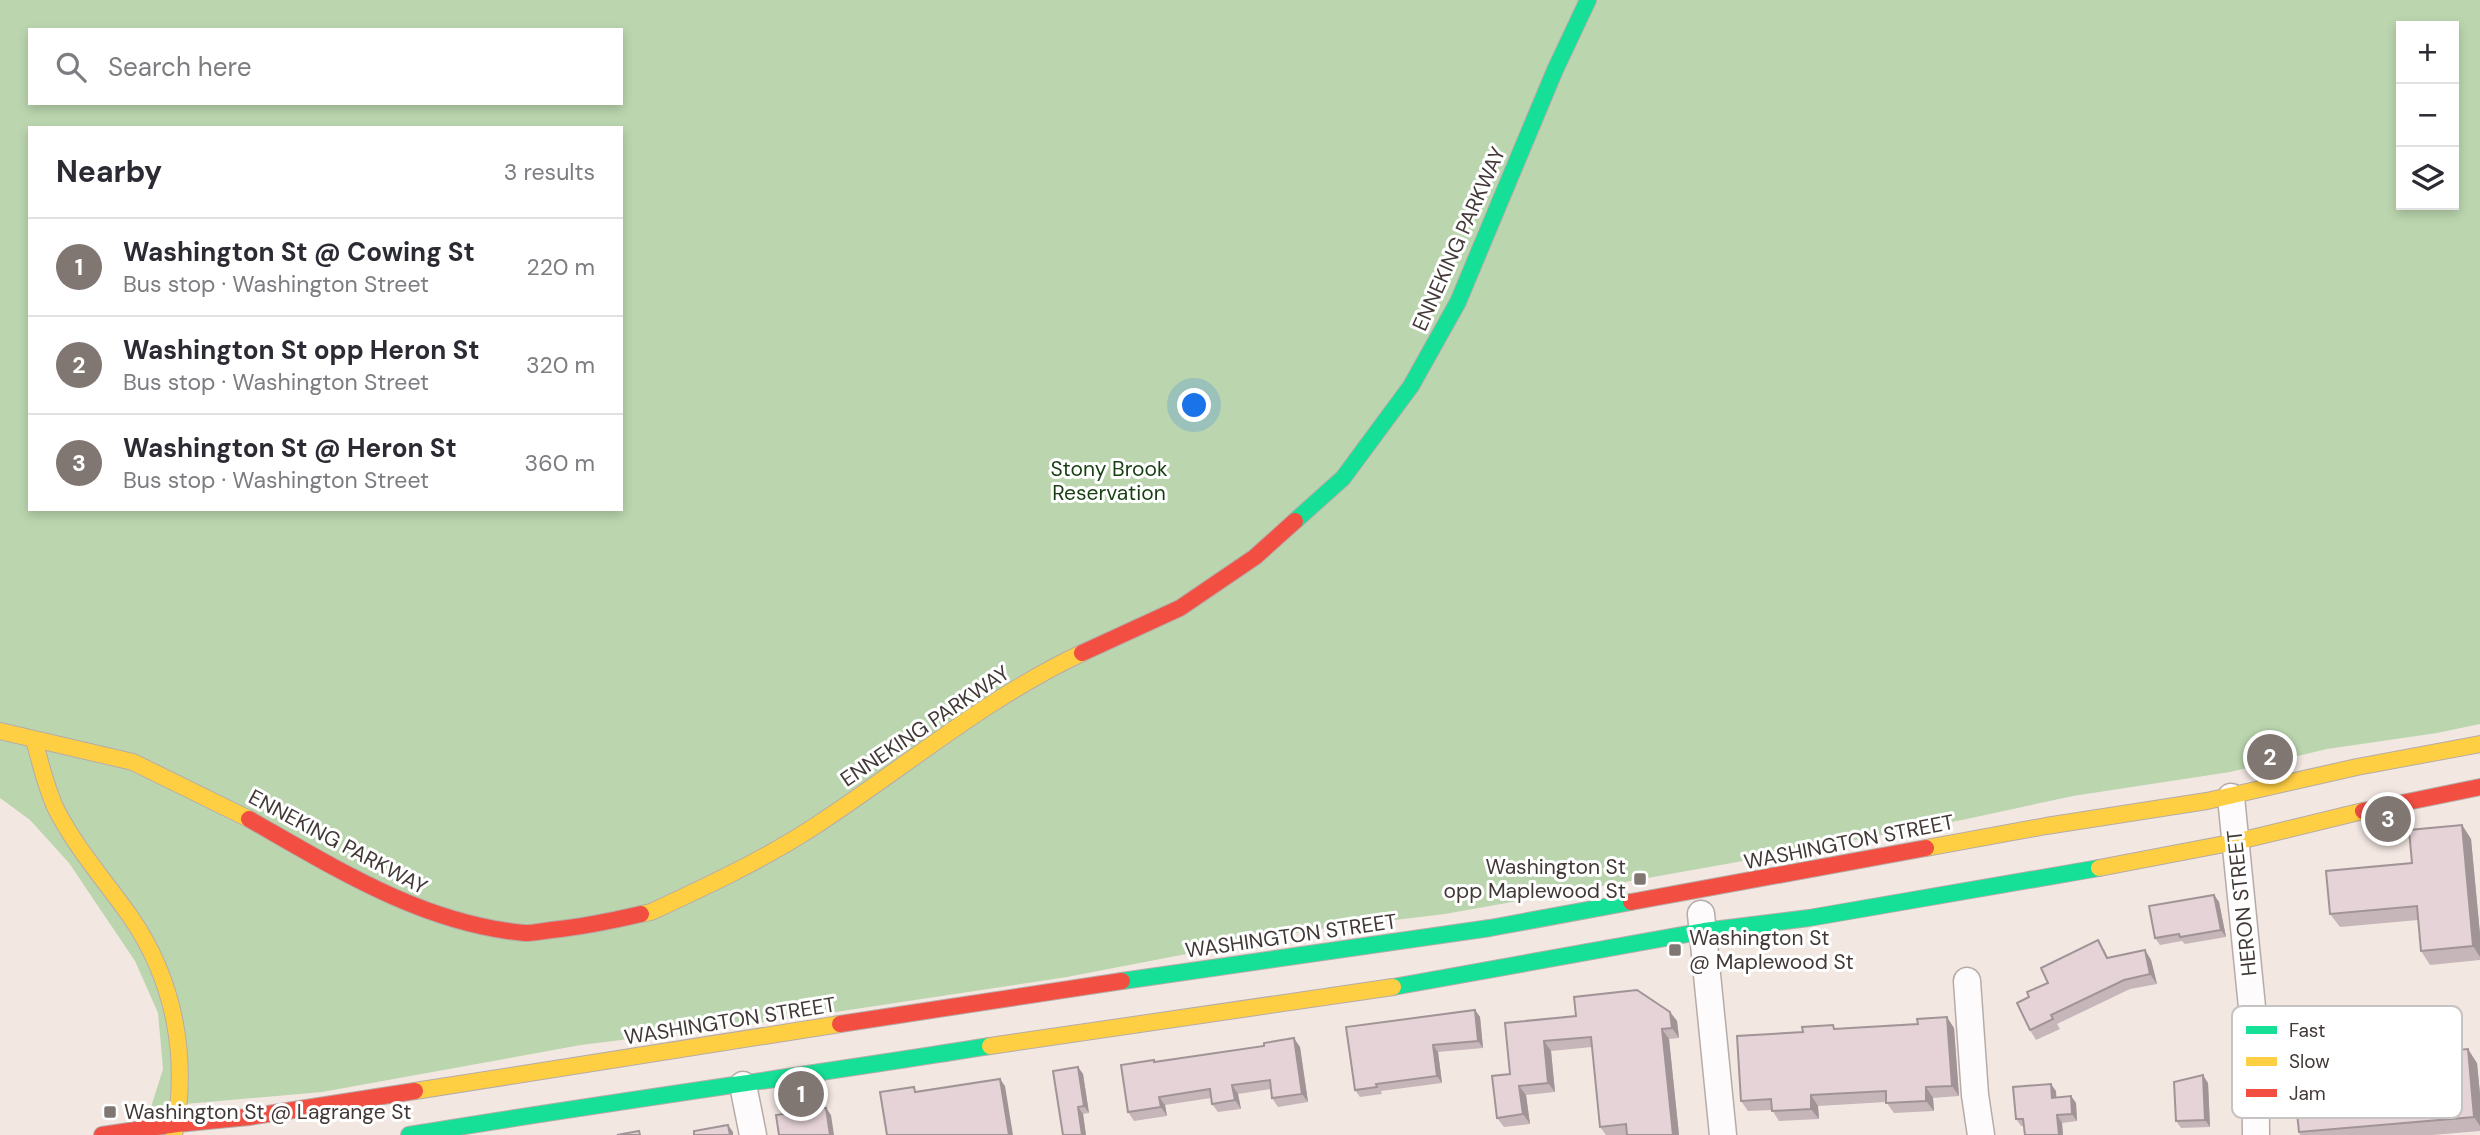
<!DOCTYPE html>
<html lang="en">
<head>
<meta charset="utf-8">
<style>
  :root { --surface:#fff; --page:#f7f7f7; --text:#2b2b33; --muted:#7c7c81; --line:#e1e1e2; --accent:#807672 }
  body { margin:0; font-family:"DM Sans",sans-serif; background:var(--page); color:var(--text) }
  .controls { position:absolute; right:21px; top:21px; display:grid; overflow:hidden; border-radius:0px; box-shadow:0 4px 10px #0003 }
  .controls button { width:63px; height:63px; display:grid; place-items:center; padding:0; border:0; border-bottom:2px solid var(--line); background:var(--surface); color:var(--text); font:35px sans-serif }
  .you { position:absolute; left:1195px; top:406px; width:24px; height:24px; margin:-18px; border:5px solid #fff; border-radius:50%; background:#1a73e8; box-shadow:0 0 0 10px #1a73e833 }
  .badge { display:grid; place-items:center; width:46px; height:46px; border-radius:50%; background:var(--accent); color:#fff; font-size:23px; font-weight:700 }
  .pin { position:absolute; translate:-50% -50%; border:4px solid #fff; box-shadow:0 2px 7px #0006 }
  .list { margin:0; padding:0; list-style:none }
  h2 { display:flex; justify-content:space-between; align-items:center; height:91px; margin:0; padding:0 28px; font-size:30px }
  h2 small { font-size:23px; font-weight:400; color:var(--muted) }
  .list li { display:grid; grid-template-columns:46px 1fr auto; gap:21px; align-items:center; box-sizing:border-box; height:98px; padding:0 28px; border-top:2px solid var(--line) }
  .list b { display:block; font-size:26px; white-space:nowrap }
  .list p { margin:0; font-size:23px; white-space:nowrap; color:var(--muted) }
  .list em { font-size:23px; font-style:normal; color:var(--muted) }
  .icon { flex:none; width:38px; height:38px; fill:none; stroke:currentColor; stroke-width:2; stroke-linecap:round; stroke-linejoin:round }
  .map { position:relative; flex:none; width:2480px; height:1135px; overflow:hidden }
  .search { position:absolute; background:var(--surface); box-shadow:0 4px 10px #0003; left:28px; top:28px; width:595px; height:77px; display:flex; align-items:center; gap:18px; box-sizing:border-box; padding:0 24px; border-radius:0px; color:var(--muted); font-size:26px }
  .panel { position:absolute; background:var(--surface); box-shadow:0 4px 10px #0003; left:28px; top:126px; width:595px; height:385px; border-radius:0px }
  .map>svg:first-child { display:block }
  .forest { fill:#bbd6af; fill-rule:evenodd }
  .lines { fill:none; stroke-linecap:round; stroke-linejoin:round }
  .street-casing { stroke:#b5aca8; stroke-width:29 }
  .fast-casing { stroke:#b5aca8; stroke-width:18 }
  .slow-casing { stroke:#b5aca8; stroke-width:18 }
  .jam-casing { stroke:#b5aca8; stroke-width:18 }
  .street { stroke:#fdfbfb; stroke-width:26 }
  .fast { stroke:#16e098; stroke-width:16 }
  .slow { stroke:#ffcf43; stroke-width:16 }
  .jam { stroke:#f24e42; stroke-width:16 }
  .wall { fill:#c6b5b9 }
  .shaded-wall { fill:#a19496 }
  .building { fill:#e6d3d7; stroke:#a19496; stroke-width:2 }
  .poi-dot { fill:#807672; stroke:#fff; stroke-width:2.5 }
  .labels { text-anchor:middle; stroke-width:6; stroke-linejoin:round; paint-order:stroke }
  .street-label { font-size:21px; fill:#423936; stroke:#fff }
  .park-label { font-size:21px; fill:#183f12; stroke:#fff }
  .poi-label { font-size:21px; fill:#423936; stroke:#fff; text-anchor:start }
  .key { fill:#fff; stroke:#c6c4c3; stroke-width:2 }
  .key-label { font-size:19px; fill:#423936 }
</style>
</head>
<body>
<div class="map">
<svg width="2480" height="1135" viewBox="0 0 2480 1135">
  <rect width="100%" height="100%" fill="#f3e7e2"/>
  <path class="forest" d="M0 0H2480V724L2437 733 2327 749 2230 772 2073 796 1962 820 1743 861 1445 914 1311 930 1067 977 789 1019 581 1045 322 1092 151 1107 163 1069 158 1013 135 961 69 863 30 820 0 798ZM2401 26H2454V205H2401ZM30 30H621V103H30ZM30 128H621V509H30Z"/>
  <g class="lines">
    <g class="street-casing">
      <path id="street" d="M2231 797 2255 1037 2256 1135
        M1701 914 1723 1135
        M1967 981 1975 1095 1981 1135
        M743 1085 753 1135"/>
    </g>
    <g class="fast-casing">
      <path id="fast" d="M1295 521 1343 478 1411 386 1458 302 1555 70 1588 0
        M1122 981 1490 928 1631 902
        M1393 987 1704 931 1809 918 2099 868
        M409 1135C602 1103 796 1077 990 1046"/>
    </g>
    <g class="slow-casing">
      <path id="slow" d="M0 731 133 762 249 819
        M34 740C41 764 46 789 57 811 77 849 105 881 130 916 175 981 189 1058 174 1135
        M1926 848 2046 826 2207 801 2357 767 2480 744
        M2099 868 2235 842 2363 811
        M641 914 651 912C707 886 763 860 815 826 904 768 986 698 1082 653
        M990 1046 1393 987
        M415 1091 840 1024"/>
    </g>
    <g class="jam-casing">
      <path id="jam" d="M1082 653 1180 608 1255 557 1295 521
        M2363 811 2480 787
        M249 819C335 868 423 924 525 933 533 933 543 931 551 930 582 927 611 921 641 914
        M1631 902 1926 848
        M840 1024 1122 981
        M102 1135 177 1124 249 1117 415 1091"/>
    </g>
    <use href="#street" class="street"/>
    <use href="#fast" class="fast"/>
    <use href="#slow" class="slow"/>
    <use href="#jam" class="jam"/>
  </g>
  <path class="wall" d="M2462 825 2471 839 2480 934V960L2430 965 2421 951 2418 920 2340 927 2330 914 2412 863Z
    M2214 895 2219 902 2226 937 2185 944 2182 941 2160 945 2155 938Z
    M2104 949 2108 958 2145 950 2151 960 2157 984 2130 989 2057 1024 2060 1029 2036 1040 2030 1030 2048 983Z
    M1475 1010 1480 1017 1483 1048 1438 1052 1442 1083 1381 1091 1382 1094 1360 1097 1355 1090Z
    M1670 1012 1677 1021 1679 1038 1669 1039 1679 1135H1606L1600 1127 1592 1047 1551 1051 1555 1092 1526 1095 1530 1124 1504 1127 1497 1118 1510 1074 1505 1023Z
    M1954 1028 1959 1096 1933 1098 1934 1111 1894 1113 1886 1102 1818 1106 1819 1119 1779 1121 1772 1110 1748 1111 1741 1101 1836 1029Z
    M1300 1047 1308 1102 1278 1107 1272 1098 1271 1089 1238 1094 1241 1109 1218 1112 1212 1104 1211 1098 1165 1105 1167 1116 1134 1121 1128 1112 1154 1060 1155 1062Z
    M2477 1063 2480 1094V1131L2432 1135H2300L2299 1132Z
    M1078 1067 1083 1074 1089 1113 1083 1114 1086 1135H1063Z
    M2208 1083 2210 1127 2181 1128 2176 1121Z
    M2056 1091V1098L2071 1096 2076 1103 2077 1121 2062 1123 2063 1135H2025L2024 1126H2021L2016 1119Z"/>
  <path class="shaded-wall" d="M2462 825 2471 839 2480 934V957L2473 946Z
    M2214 895 2219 902 2226 937 2221 930Z
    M2145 950 2151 960 2157 984 2150 974Z
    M1475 1010 1480 1017 1483 1048 1478 1041Z
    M1670 1012 1677 1021 1679 1038 1672 1028Z
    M1947 1017 1954 1028 1959 1096 1952 1086Z
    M1662 1029 1669 1039 1679 1135H1673Z
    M1294 1038 1300 1047 1308 1102 1302 1094Z
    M1544 1041 1551 1051 1555 1092 1548 1083Z
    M1433 1045 1438 1052 1442 1083 1437 1076Z
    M2468 1049 2477 1063 2480 1094V1126L2474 1117Z
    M1078 1067 1083 1074 1089 1113 1084 1106Z
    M2203 1075 2208 1083 2210 1127 2205 1120Z
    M1000 1079 1005 1086 1013 1135H1009Z
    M2051 1084 2056 1091 2057 1105 2052 1098Z
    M1232 1085 1238 1094 1241 1109 1235 1100Z
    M1519 1086 1526 1095 1530 1124 1523 1114Z
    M1926 1087 1933 1098 1934 1111 1926 1101Z
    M1811 1095 1818 1106 1819 1119 1811 1109Z
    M2071 1096 2076 1103 2077 1121 2072 1114Z
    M1159 1097 1165 1105 1167 1116 1161 1107Z
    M1078 1107 1083 1114 1086 1135H1082Z
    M826 1108 831 1115 834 1135H830Z
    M2057 1115 2062 1123 2063 1135H2059Z
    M728 1125 733 1132V1135H730Z"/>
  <path class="building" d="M2462 825 2473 946 2421 951 2417 906 2330 914 2326 871 2412 863 2409 830Z
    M2214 895 2221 930 2180 937 2179 934 2155 938 2149 906Z
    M2098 940 2107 958 2145 950 2150 974 2124 980 2051 1015 2053 1019 2030 1030 2017 1003 2029 997 2027 992 2048 983 2041 968Z
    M1637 990 1670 1012 1672 1028 1662 1029 1673 1135H1627L1626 1124 1600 1127 1591 1037 1544 1041 1548 1083 1519 1086 1523 1114 1497 1118 1492 1076 1510 1074 1505 1023 1576 1016 1574 997Z
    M1475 1010 1478 1041 1433 1045 1437 1076 1376 1084 1377 1087 1355 1090 1346 1027Z
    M1947 1017 1952 1086 1926 1087V1101L1886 1103V1091L1811 1095V1109L1772 1111 1771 1099 1741 1101 1737 1036 1803 1032 1802 1027 1833 1025 1834 1029 1918 1024 1917 1019Z
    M1294 1038 1302 1094 1272 1098 1270 1080 1232 1085 1235 1100 1212 1104 1210 1089 1159 1097 1161 1107 1128 1112 1121 1065 1154 1060V1062L1264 1046V1043Z
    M2468 1049 2474 1117 2299 1132 2292 1065Z
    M1078 1067 1084 1106 1078 1107 1082 1135H1063L1053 1071Z
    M2203 1075 2205 1120 2176 1121 2174 1082Z
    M1000 1079 1009 1135H887L880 1092 914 1087 915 1092Z
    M2051 1084 2052 1098 2071 1096 2072 1114 2057 1115 2059 1135H2025L2023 1119H2016L2013 1087Z
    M826 1108 830 1135H779L776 1115Z
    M728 1125 730 1135H694V1131Z
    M639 1131 640 1135H617Z"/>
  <g class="poi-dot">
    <rect x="1633" y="872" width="14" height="14" rx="3.5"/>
    <rect x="1668" y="943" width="14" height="14" rx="3.5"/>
    <rect x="103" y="1105" width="14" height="14" rx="3.5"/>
  </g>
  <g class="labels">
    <g class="street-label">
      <text transform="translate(1459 239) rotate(-66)" y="7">ENNEKING PARKWAY</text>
      <text transform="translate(925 726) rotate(-34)" y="7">ENNEKING PARKWAY</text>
      <text transform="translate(338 842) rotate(28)" y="7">ENNEKING PARKWAY</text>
      <text transform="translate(1849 842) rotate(-11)" y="7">WASHINGTON STREET</text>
      <text transform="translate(2242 903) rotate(-96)" y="7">HERON STREET</text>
      <text transform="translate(1291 936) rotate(-8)" y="7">WASHINGTON STREET</text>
      <text transform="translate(730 1021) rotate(-9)" y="7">WASHINGTON STREET</text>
    </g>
    <g class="park-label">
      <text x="1109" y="476">Stony Brook<tspan x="1109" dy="24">Reservation</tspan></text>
    </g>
    <g class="poi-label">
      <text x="1626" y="874" text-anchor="end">Washington St<tspan x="1626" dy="24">opp Maplewood St</tspan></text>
      <text x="1689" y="945">Washington St<tspan x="1689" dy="24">@ Maplewood St</tspan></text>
      <text x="124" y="1119">Washington St @ Lagrange St</text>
    </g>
  </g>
  <rect x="2232" y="1006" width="230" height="112" rx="10" class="key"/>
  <rect x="2246" y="1026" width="31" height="8" fill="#16e098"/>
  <rect x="2246" y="1057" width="31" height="9" fill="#ffcf43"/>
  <rect x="2246" y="1089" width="31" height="8" fill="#f24e42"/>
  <g class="key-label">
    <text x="2289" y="1037">Fast</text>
    <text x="2289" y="1068">Slow</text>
    <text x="2289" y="1100">Jam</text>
  </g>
</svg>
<div class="controls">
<button>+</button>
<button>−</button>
<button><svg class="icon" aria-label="layers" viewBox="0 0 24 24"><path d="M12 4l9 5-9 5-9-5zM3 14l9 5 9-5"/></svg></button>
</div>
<div class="you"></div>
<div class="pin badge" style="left:801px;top:1094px">1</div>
<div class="pin badge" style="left:2270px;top:757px">2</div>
<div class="pin badge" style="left:2388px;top:819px">3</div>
<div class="search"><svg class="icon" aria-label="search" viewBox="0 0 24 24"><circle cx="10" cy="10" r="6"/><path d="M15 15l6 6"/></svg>Search here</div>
<section class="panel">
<h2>Nearby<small>3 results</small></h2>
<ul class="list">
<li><span class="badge">1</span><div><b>Washington St @ Cowing St</b><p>Bus stop · Washington Street</p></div><em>220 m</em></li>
<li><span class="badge">2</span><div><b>Washington St opp Heron St</b><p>Bus stop · Washington Street</p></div><em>320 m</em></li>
<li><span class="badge">3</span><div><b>Washington St @ Heron St</b><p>Bus stop · Washington Street</p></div><em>360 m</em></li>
</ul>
</section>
</div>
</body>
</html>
